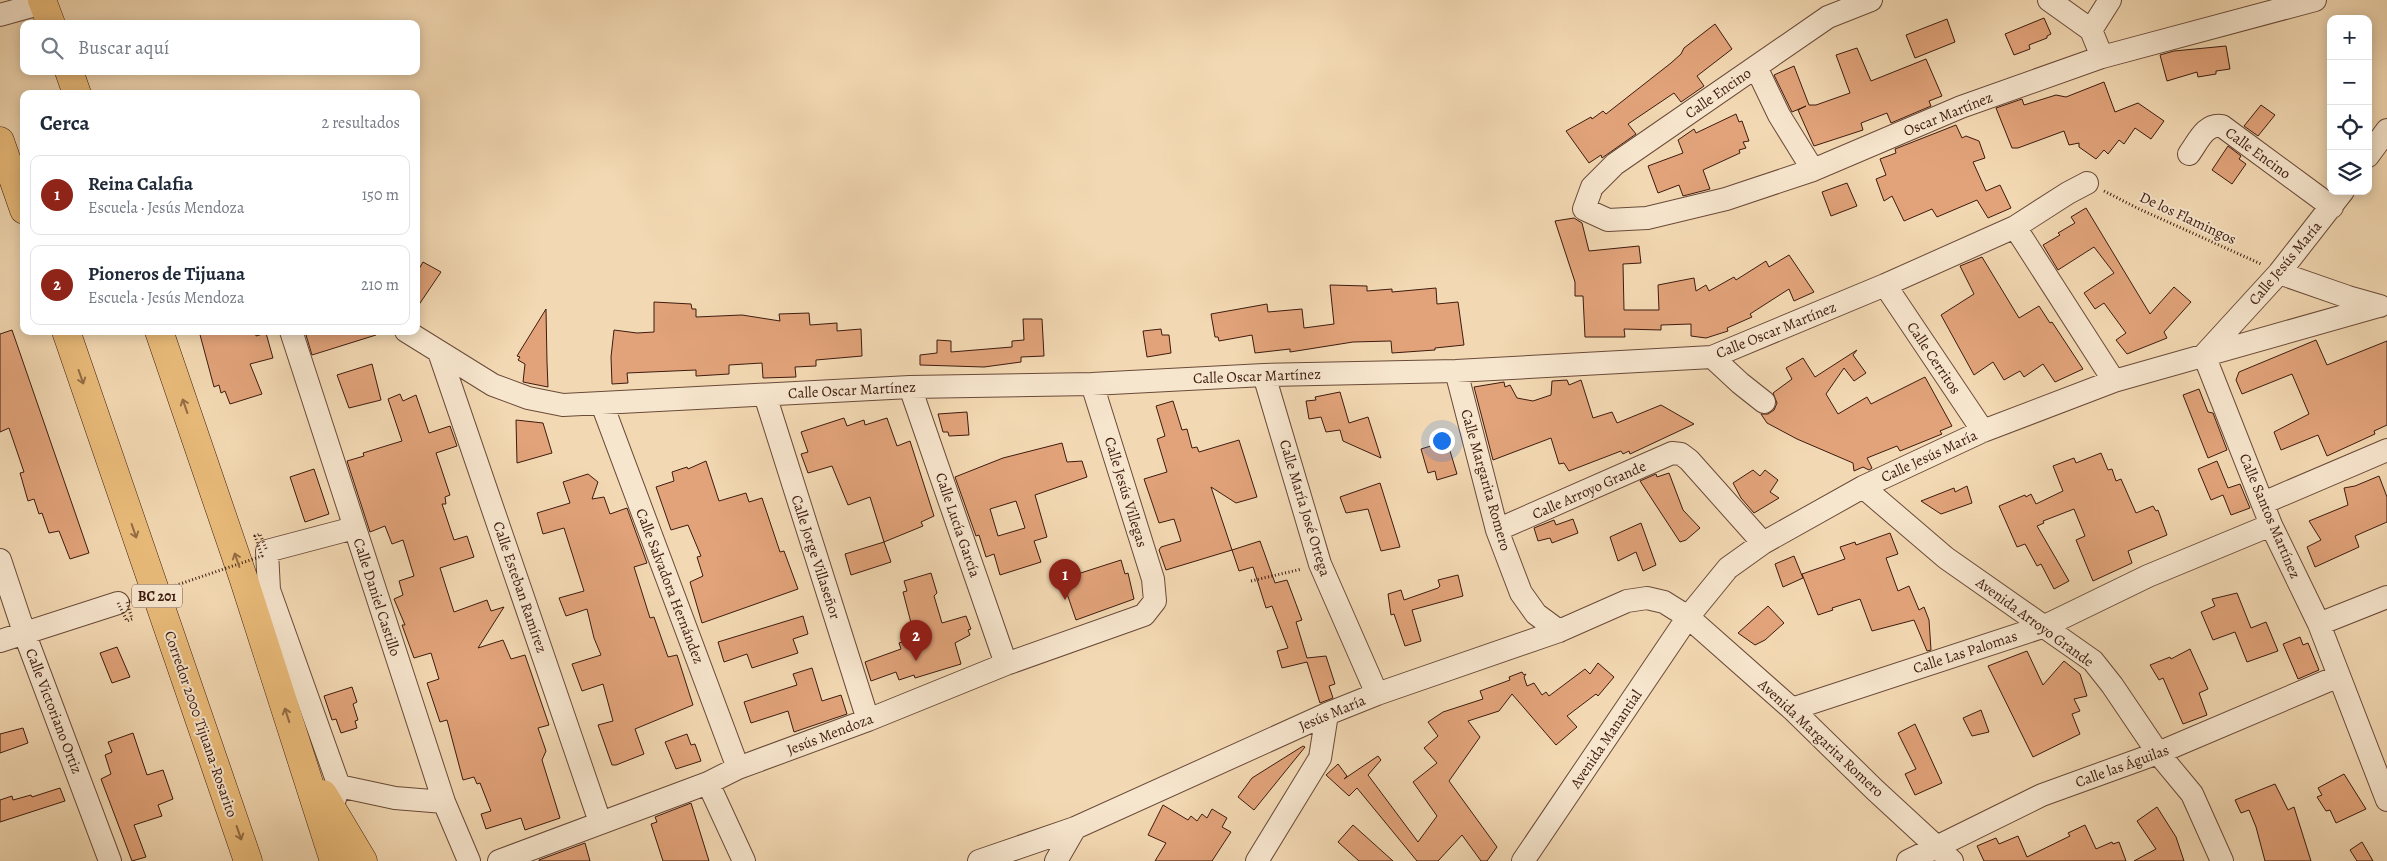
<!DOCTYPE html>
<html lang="es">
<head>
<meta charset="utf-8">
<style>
  :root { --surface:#fff; --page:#f2f2f3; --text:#1f2937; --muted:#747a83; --line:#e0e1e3; --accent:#8f2418 }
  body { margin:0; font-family:Alegreya,serif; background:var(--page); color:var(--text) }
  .controls { position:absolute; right:15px; top:15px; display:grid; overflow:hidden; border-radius:10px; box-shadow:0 2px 12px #0003 }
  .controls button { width:45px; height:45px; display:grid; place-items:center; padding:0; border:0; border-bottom:1px solid var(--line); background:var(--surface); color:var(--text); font:25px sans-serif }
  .you { position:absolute; left:1441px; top:440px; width:18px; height:18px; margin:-12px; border:4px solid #fff; border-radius:50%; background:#1a73e8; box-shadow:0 0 0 8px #1a73e833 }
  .badge { display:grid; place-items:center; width:32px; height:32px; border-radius:50%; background:var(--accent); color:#fff; font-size:16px; font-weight:700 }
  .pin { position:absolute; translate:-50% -41px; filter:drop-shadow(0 1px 2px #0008) }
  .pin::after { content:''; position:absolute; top:26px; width:18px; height:15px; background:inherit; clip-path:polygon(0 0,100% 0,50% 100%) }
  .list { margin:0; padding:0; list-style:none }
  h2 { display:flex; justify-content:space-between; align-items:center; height:65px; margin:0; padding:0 20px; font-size:21px }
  h2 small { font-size:16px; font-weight:400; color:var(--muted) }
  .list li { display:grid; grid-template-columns:32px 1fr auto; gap:15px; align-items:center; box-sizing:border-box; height:80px; margin:0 10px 10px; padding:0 10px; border:1px solid var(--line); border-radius:10px }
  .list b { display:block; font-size:19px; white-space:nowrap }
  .list p { margin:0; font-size:16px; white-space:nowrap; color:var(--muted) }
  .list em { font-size:16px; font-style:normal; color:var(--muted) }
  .icon { flex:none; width:28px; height:28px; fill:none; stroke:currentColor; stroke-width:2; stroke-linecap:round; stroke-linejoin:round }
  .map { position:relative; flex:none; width:2387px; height:861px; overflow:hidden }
  .search { position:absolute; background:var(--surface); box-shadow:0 2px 12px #0003; left:20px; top:20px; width:400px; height:55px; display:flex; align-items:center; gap:12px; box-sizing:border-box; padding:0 18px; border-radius:10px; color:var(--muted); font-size:19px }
  .panel { position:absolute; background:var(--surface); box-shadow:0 2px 12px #0003; left:20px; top:90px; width:400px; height:245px; border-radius:10px }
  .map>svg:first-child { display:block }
  .building { fill:#e2a37a; stroke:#3d1b0f; fill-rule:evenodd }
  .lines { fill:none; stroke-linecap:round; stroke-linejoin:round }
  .minor-casing { stroke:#6a4a38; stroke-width:24 }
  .highway-casing { stroke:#3d1b0f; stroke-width:29 }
  .path { stroke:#3d1b0f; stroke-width:3; stroke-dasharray:1 2.5; stroke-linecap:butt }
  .minor { stroke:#f7e6ce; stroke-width:22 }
  .highway { stroke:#eabc7a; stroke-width:28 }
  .path-bridge { stroke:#3d1b0f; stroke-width:3; stroke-dasharray:1 2.5; stroke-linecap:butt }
  .oneway { stroke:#946c44 }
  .labels { text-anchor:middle; stroke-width:4; stroke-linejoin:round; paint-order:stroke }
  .shield { fill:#f7e6ce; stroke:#755848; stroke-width:1 }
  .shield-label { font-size:14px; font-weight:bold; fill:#3d1b0f }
  .street-label { font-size:15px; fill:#3d1b0f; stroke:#f7e6ce }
</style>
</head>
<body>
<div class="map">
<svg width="2387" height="861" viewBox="0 0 2387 861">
  <rect width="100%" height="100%" fill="#f3d9b3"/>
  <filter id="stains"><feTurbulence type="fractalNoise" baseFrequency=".004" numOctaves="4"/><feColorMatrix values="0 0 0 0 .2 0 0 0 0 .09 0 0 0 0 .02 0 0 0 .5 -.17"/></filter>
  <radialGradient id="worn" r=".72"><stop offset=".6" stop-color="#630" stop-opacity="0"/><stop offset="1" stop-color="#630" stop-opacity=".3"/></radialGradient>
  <path class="building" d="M2044 18 2051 34 2047 36V38L2029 45 2030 49 2014 55 2005 34Z
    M1947 19 1955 42 1915 58 1906 35Z
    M1715 24 1732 49 1697 76 1704 86 1681 102 1674 93 1628 124 1636 134 1602 158 1601 155 1589 163 1566 131 1591 117 1592 119 1603 111 1606 114 1671 63 1681 54 1684 48Z
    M2226 46 2230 69 2216 71V74L2198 77 2197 72 2167 81 2160 55 2174 51Z
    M1857 48 1871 81 1926 59 1942 96 1929 101 1931 106 1891 123 1887 113 1861 123 1863 130 1814 146 1798 110 1806 106 1792 112 1774 75 1794 66 1809 105H1816L1850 93 1836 55Z
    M2104 82 2115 112 2138 103 2164 121 2151 139 2135 128 2124 144 2119 140 2108 154 2104 150 2096 159 2079 147V143L2069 145 2064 131 2018 148H2012L1996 108 2022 99 2024 105 2056 95 2066 97Z
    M2261 105 2275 115 2258 136 2244 126Z
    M1736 114 1739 122 1742 121 1749 141 1743 142 1746 148 1739 150 1740 153 1703 170 1710 189 1683 196 1679 185 1658 193 1648 166 1683 153 1678 140 1694 129 1696 133Z
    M1956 125 1962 138 1966 136 1979 141 1985 158 1973 162 1986 191 2000 185 2011 208 1988 218 1977 200 1937 217 1932 209 1904 221 1892 196 1884 201 1876 179 1886 175 1880 159 1896 153 1895 149Z
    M2228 146 2241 156 2239 159 2246 164 2232 184 2212 170Z
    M1847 183 1857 206 1831 216 1822 192Z
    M2086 208 2150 314 2174 287 2191 302 2164 332 2167 338 2127 354 2116 340 2126 333 2104 303 2095 309 2084 293 2114 273 2094 247 2058 270 2043 245 2060 235 2058 233 2075 223 2071 217Z
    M1574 218 1582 223 1589 251 1639 246 1641 263 1623 264 1624 310H1659L1658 285 1694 278 1696 291 1706 285 1709 291 1734 277 1736 280 1766 261 1769 267 1789 255 1814 292 1794 301 1789 289 1750 314 1752 317 1727 328 1728 331 1706 338 1691 336V324L1661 325V330L1624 329 1625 337H1585L1583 296H1575V282L1555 221Z
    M1982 257 2019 318 2039 306 2050 323 2052 322 2083 369 2055 382 2043 364 2024 377 2020 371 2004 380 1993 362 1974 375 1941 315 1974 294 1960 266Z
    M423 262 441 272 416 309V274Z
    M1330 285 1367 286V291L1392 289V292L1436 288 1437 304 1458 302 1464 345 1435 348V350L1392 353 1391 341 1353 342 1290 352V349L1255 353 1252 335 1219 341 1218 337H1215L1211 314 1267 304 1268 312 1302 309 1304 328 1334 324Z
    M654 302 691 304 692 309H696V317L742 315 780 321 779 314 809 313 810 325 837 323V331L861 329 862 356 816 360V366L795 367 796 377 763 378 762 363 729 365V374L696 376V370L627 373 628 383 612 384 611 357 614 330 637 333 654 332Z
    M546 309 547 362 548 387 523 382 525 364 518 360 520 357 517 356Z
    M1023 319H1042L1044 356 1021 357V362L984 367 920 365V355L937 353V340L951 341V352L1012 347V341L1024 340Z
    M1161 329 1162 335H1169L1171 353 1147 357 1143 331Z
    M12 330 89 553 70 559 59 531 49 533 42 513 39 514 34 499 28 501 20 473 24 472 9 428 0 432V334Z
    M199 331H255L256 336 266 333 273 358 250 364 262 394 230 404 225 391 221 393 219 385 214 387Z
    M320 331H376V335L312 355 306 335Z
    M2316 340 2327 365 2387 341V425L2374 431 2375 434 2327 456 2318 435 2281 450 2274 432 2309 414 2292 374 2242 394 2236 380 2239 372Z
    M1857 350 1853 355 1866 373 1854 381 1844 368 1826 394 1838 414 1867 397 1871 404 1925 377 1952 426 1940 431 1942 434 1900 451 1897 446 1867 458 1872 468 1869 470 1863 467 1854 471 1853 463 1797 439 1767 423 1761 414H1768L1774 410 1777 403 1773 393 1792 379 1786 368 1803 358 1815 377Z
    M372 364 381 400 349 408 337 375Z
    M1567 380 1569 385 1581 380 1593 418 1612 412 1617 423 1661 405 1694 424 1630 454 1629 451 1623 454 1621 451 1569 471 1564 463 1559 464 1551 438 1493 460 1474 387 1504 382 1505 387 1510 385 1517 398 1533 401 1551 395 1552 381Z
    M2199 389 2208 412 2213 413 2227 450 2208 458 2183 395Z
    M1340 392 1349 423 1368 417 1381 458 1343 441 1340 430 1326 432 1321 417 1309 419 1306 401 1316 400 1315 397Z
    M400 394 403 401 416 395 429 433 450 426 457 446 436 453 450 495 445 497 446 504H442L454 540 467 536 474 557 440 568 454 612 487 600 491 611 504 607 478 648 503 640 511 659 525 655 549 725 538 728 546 751 542 760 560 818 525 830 521 818 486 829 481 814 491 811 480 783 477 784 474 777 463 780 447 720 440 722 427 683 439 679 431 653 414 658 402 625H405L394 599 403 595 399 581 414 576 403 540 392 544 385 526 370 532 347 461 364 456 363 453 402 441 388 399Z
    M1173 401 1182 430 1187 429 1192 448 1197 447 1199 452 1239 440 1257 497 1236 503 1211 487 1232 550 1260 541 1275 583 1287 580 1302 620 1296 622 1307 658 1326 656 1335 684 1329 686 1333 698 1320 703 1307 662 1282 668 1277 651 1288 648 1272 606 1266 608 1253 567 1239 571 1232 550 1166 570 1159 550 1161 547 1181 541 1174 519 1159 523 1144 479 1167 472 1157 439 1165 436 1156 406Z
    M967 412 969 435 949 436 948 432H943L938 414Z
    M844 418 847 426 864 420 865 425 887 418 897 446 910 441 934 516 921 522 923 526 884 542 870 497 848 505 832 466 808 473 801 454 808 452 801 432Z
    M516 420 543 423 552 453 517 463Z
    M1447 441 1457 474 1437 480 1435 471 1428 473 1421 449Z
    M1062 443 1067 462 1082 461 1087 477 1035 495 1047 537 1034 541 1041 562 1000 575 994 554 986 557 979 535 976 536 955 477 1003 458ZM1016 501 1025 528 998 536 990 509Z
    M2101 453 2108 470 2112 469 2116 481 2121 479 2136 513 2153 506 2156 511 2158 510 2167 535 2128 551 2132 563 2093 581 2076 540 2085 536 2074 509 2043 521 2044 523 2037 526 2069 581 2054 589 2041 564 2037 566 2025 544 2017 547 1999 506 2025 495 2026 497 2031 494 2036 504 2063 491 2053 466 2074 458 2076 463Z
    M706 461 719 501 746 493 749 502 762 498 780 552 784 551 798 589 702 623 690 582 703 576 697 557 701 556 688 525 671 530 656 487 674 481 672 472 687 467 688 469Z
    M2217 461 2228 488 2240 484 2250 508 2231 515 2223 495 2211 500 2198 469Z
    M314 469 329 514 305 522 290 477Z
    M1753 470 1760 476 1765 470 1778 480 1770 492 1779 498 1754 513 1741 498 1733 483Z
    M1669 473 1683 510 1700 528 1686 540 1680 542 1640 481 1656 474 1657 477Z
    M588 474 598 482 592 499 604 497 610 514 627 508 647 563 634 567 650 618 654 617 668 657 677 655 693 705 635 729 644 754 616 765H612L598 725 613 721 603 684 582 691 572 664 601 655 594 638 587 609 566 616 559 598 584 591 564 528 543 534 537 513 570 503 563 482Z
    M2379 476 2387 497V522L2355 536 2359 547 2315 567 2307 547 2321 540 2309 521 2348 505 2344 488 2355 486Z
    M1380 483 1400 547 1381 551 1368 509 1346 513 1340 497Z
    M1967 486 1972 503 1941 514 1921 501 1954 488 1955 492Z
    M1573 519 1578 533 1552 543 1550 538 1538 541 1534 528 1554 520 1556 525Z
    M1641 523 1656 565 1643 571 1636 552 1618 561 1610 537Z
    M1890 533 1898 554 1886 558 1898 591 1909 586 1919 610 1924 607 1929 620 1931 650 1927 651 1914 620 1872 631 1860 599 1832 608 1833 610 1818 615 1802 574 1845 559 1840 547 1855 542 1856 545Z
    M884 542 891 562 851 575 845 554Z
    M1794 556 1803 578 1783 587 1775 564Z
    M1121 560 1125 574 1128 573 1134 599 1076 620 1062 579Z
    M931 573 937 593 934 596 942 623 966 616 971 629 968 630 970 635 955 643 961 664 915 678 914 675 899 680 896 672 871 681 865 662 901 649 899 643 915 638 903 592 907 591 904 581Z
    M1458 575 1463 596 1412 610 1421 641 1405 646 1394 614 1391 615 1388 594 1401 590 1404 600 1438 588 1440 586 1438 580Z
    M2237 593 2251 628 2266 622 2278 651 2247 662 2235 632 2213 640 2201 612 2215 606 2212 599Z
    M1768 606 1784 623 1765 640 1755 645 1738 633Z
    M803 616 808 634 793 639 798 653 752 668 747 654 724 662 718 642Z
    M2300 637 2303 645 2308 643 2319 670 2298 679 2283 644Z
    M117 647 130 677 112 683 100 653Z
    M2190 649 2208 689 2199 693 2207 715 2183 724 2163 678 2159 680 2150 665 2170 657 2171 659Z
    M2027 651 2043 685 2064 661 2080 674 2087 696 2074 699 2080 711 2072 714 2080 734 2033 757 1988 666Z
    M1598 663 1614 677 1598 696 1596 694 1567 716 1577 727 1556 745 1512 694 1499 711 1468 721 1480 737 1449 781 1497 847 1487 861H1481L1462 835 1438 861H1417L1357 788 1349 796 1326 775 1338 764 1347 776 1344 779 1378 756 1381 760 1368 775 1418 842 1437 816 1413 782 1437 763 1424 748 1438 736 1428 722 1443 712 1483 699 1480 691 1510 680 1509 677 1522 672 1524 675 1526 674 1524 677 1527 686 1534 683 1542 695 1546 692 1549 696 1585 669 1590 674Z
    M812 668 822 701 841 695 847 714 794 732 788 711 751 723 744 702 797 685 793 674Z
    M352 687 357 702 353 704 358 720 355 721 357 728 341 733 336 719 332 720 324 696Z
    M1981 710 1989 732 1972 736 1963 718Z
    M1915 724 1942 783 1915 795 1905 774 1916 769 1898 733Z
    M23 728 28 743 0 753V734Z
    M133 733 147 775 163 770 173 799 158 805 162 816 134 825 146 857 132 861 101 779 111 774 105 755 112 752 108 742Z
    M687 734 691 745 695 744 701 761 676 769 665 742Z
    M1303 746 1305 747 1254 810 1238 797 1252 778Z
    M2344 774 2366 809 2336 823 2330 810 2326 811 2317 797 2322 795 2318 788Z
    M2275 784 2288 810 2294 807 2311 861H2265L2256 827 2249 810 2241 813 2235 800Z
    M60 788 65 801 0 822V800L12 796 13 800 31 795 32 797Z
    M691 803 709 861H663L651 824 657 822 655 817Z
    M1163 805 1188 820 1191 816 1197 821 1202 814 1207 818 1212 809 1227 818 1222 827 1231 832 1212 861H1155L1166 843 1148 835Z
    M2157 807 2176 837 2184 861H2134L2156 849 2137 821Z
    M1353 825 1393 861H1359L1338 842Z
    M2085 825 2096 849 2112 842 2113 844 2119 842 2126 861H1984L1977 846 1996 838 1999 844 2018 836 2027 857 2070 836 2068 833Z
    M2362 842 2373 861H2357L2350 850Z
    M585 843 590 861H539V860Z"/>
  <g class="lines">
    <g class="minor-casing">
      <path id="minor" d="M1871 0 1828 17 1615 164 1592 187 1584 209 1608 220 1647 218 1726 199 1813 170 1961 107 2102 57 2315 0
        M2049 0 2091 30 2102 57
        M0 15 43 3
        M2091 30 2110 0
        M1756 67 1779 115 1813 170
        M2189 154C2198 142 2205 123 2222 126L2332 207
        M2368 156 2387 130
        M2343 191 2279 273 2204 355 2271 525 2319 624 2387 800
        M2015 227 2114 381
        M2279 273 2348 297 2380 306
        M1885 285 1983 431
        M291 331 444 802 469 861
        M406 331 493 385 528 398 563 405 910 387 1092 384 1264 375 1456 371 1712 357 1885 285 2015 227 2068 193 2087 183
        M439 352 600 822
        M1712 357 1740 383 1764 402
        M1456 371 1497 530 1521 593 1536 614 1559 631
        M1264 375 1320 564 1377 694
        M910 387 1006 664
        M765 395 868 720
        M602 404 738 768
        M1863 487 1946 558 2093 661 2112 685 2158 753 2192 794 2222 861
        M2263 503 2387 450
        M1497 530 1672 453 1681 454 1689 460 1763 543
        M0 560 24 632 110 861
        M2319 624 2387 597
        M0 641 118 603
        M1792 709 2045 626 2148 576 2271 525
        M708 783 744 861
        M339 786 395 798 444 802
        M332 808 339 786 269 590 267 551 354 528
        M499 861 708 783 738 768 868 720 1006 664 1144 615 1155 601 1153 579 1092 384
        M979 861 1075 828 1327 714 1377 694 1559 631 1627 601 1647 598 1664 602 1688 617 1792 709 1875 790 1952 861
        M1056 861 1075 828
        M1257 861 1320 758 1327 714
        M1523 861 1688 617 1728 568 1763 543 1863 487 1983 431 2114 381 2379 306
        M1908 861 2042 795 2158 753 2339 676"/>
    </g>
    <g class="highway-casing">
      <path id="highway" d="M42 0 51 24
        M69 71 77 94
        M0 141 24 210
        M66 331 248 861
        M159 331 243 577 334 861
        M323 794 363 861"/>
    </g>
    <path class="path" d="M2104 191 2137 208 2261 264
      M1251 581 1302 569"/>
    <use href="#minor" class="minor"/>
    <use href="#highway" class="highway"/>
    <path class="path-bridge" d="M118 603 127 621 132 619 127 602 262 556 255 536 260 534 267 551"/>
  </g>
  <defs><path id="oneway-shaft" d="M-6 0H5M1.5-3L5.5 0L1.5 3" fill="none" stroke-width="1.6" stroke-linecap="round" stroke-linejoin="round" transform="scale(1.25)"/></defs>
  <g class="oneway">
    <use href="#oneway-shaft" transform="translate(81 377) rotate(71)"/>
    <use href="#oneway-shaft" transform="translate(185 406) rotate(-109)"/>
    <use href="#oneway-shaft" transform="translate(134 531) rotate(71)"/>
    <use href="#oneway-shaft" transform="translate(237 560) rotate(-109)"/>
    <use href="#oneway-shaft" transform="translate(287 715) rotate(-108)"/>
    <use href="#oneway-shaft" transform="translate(239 833) rotate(71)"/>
  </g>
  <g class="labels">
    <rect class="shield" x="132" y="584.5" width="50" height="23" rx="4"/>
    <g class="shield-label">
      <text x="157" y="601">BC 201</text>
    </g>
    <g class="street-label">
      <text transform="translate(1718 93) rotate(-35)" y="5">Calle Encino</text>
      <text transform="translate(1948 114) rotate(-22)" y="5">Oscar Martínez</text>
      <text transform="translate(2258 153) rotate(36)" y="5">Calle Encino</text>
      <text transform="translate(2188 218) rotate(25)" y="5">De los Flamingos</text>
      <text transform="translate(2285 263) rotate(-50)" y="5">Calle Jesús María</text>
      <text transform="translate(1776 330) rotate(-22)" y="5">Calle Oscar Martínez</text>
      <text transform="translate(1934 358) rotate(56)" y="5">Calle Cerritos</text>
      <text transform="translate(1257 376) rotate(-2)" y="5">Calle Oscar Martínez</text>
      <text transform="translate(852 390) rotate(-3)" y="5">Calle Oscar Martínez</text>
      <text transform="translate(1929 456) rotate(-25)" y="5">Calle Jesús María</text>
      <text transform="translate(1486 480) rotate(74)" y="5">Calle Margarita Romero</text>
      <text transform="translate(1589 490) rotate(-24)" y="5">Calle Arroyo Grande</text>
      <text transform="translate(1126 492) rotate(73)" y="5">Calle Jesús Villegas</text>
      <text transform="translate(1305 508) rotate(73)" y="5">Calle María José Ortega</text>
      <text transform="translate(2270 516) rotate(67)" y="5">Calle Santos Martínez</text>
      <text transform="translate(958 525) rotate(71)" y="5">Calle Lucía García</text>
      <text transform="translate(816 557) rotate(72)" y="5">Calle Jorge Villaseñor</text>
      <text transform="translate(670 586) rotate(69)" y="5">Calle Salvadora Hernández</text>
      <text transform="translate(520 587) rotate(71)" y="5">Calle Esteban Ramírez</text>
      <text transform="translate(377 597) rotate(72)" y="5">Calle Daniel Castillo</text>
      <text transform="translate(2035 622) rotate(36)" y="5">Avenida Arroyo Grande</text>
      <text transform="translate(1965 652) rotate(-18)" y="5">Calle Las Palomas</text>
      <text transform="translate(54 711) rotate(69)" y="5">Calle Victoriano Ortiz</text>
      <text transform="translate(1332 713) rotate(-23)" y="5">Jesús María</text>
      <text transform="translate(201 724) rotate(71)" y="5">Corredor 2000 Tijuana-Rosarito</text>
      <text transform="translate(830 734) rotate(-21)" y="5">Jesús Mendoza</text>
      <text transform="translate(1821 738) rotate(43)" y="5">Avenida Margarita Romero</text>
      <text transform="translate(1606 739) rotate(-56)" y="5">Avenida Manantial</text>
      <text transform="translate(2122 766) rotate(-20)" y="5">Calle las Águilas</text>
    </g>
  </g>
  <rect width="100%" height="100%" filter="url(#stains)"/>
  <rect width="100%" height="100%" fill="url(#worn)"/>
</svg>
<div class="controls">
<button>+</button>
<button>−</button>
<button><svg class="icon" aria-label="locate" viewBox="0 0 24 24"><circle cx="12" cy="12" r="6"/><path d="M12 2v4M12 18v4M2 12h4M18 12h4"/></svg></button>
<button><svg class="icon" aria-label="layers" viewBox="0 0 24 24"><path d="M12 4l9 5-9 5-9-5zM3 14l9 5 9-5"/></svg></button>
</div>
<div class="you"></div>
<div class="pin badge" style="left:1065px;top:600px">1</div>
<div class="pin badge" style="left:916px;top:661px">2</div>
<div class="search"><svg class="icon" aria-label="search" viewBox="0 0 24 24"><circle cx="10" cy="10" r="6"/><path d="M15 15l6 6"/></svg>Buscar aquí</div>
<section class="panel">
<h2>Cerca<small>2 resultados</small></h2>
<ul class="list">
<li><span class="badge">1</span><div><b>Reina Calafia</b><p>Escuela · Jesús Mendoza</p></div><em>150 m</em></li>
<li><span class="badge">2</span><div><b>Pioneros de Tijuana</b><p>Escuela · Jesús Mendoza</p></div><em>210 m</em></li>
</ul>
</section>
</div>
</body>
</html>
